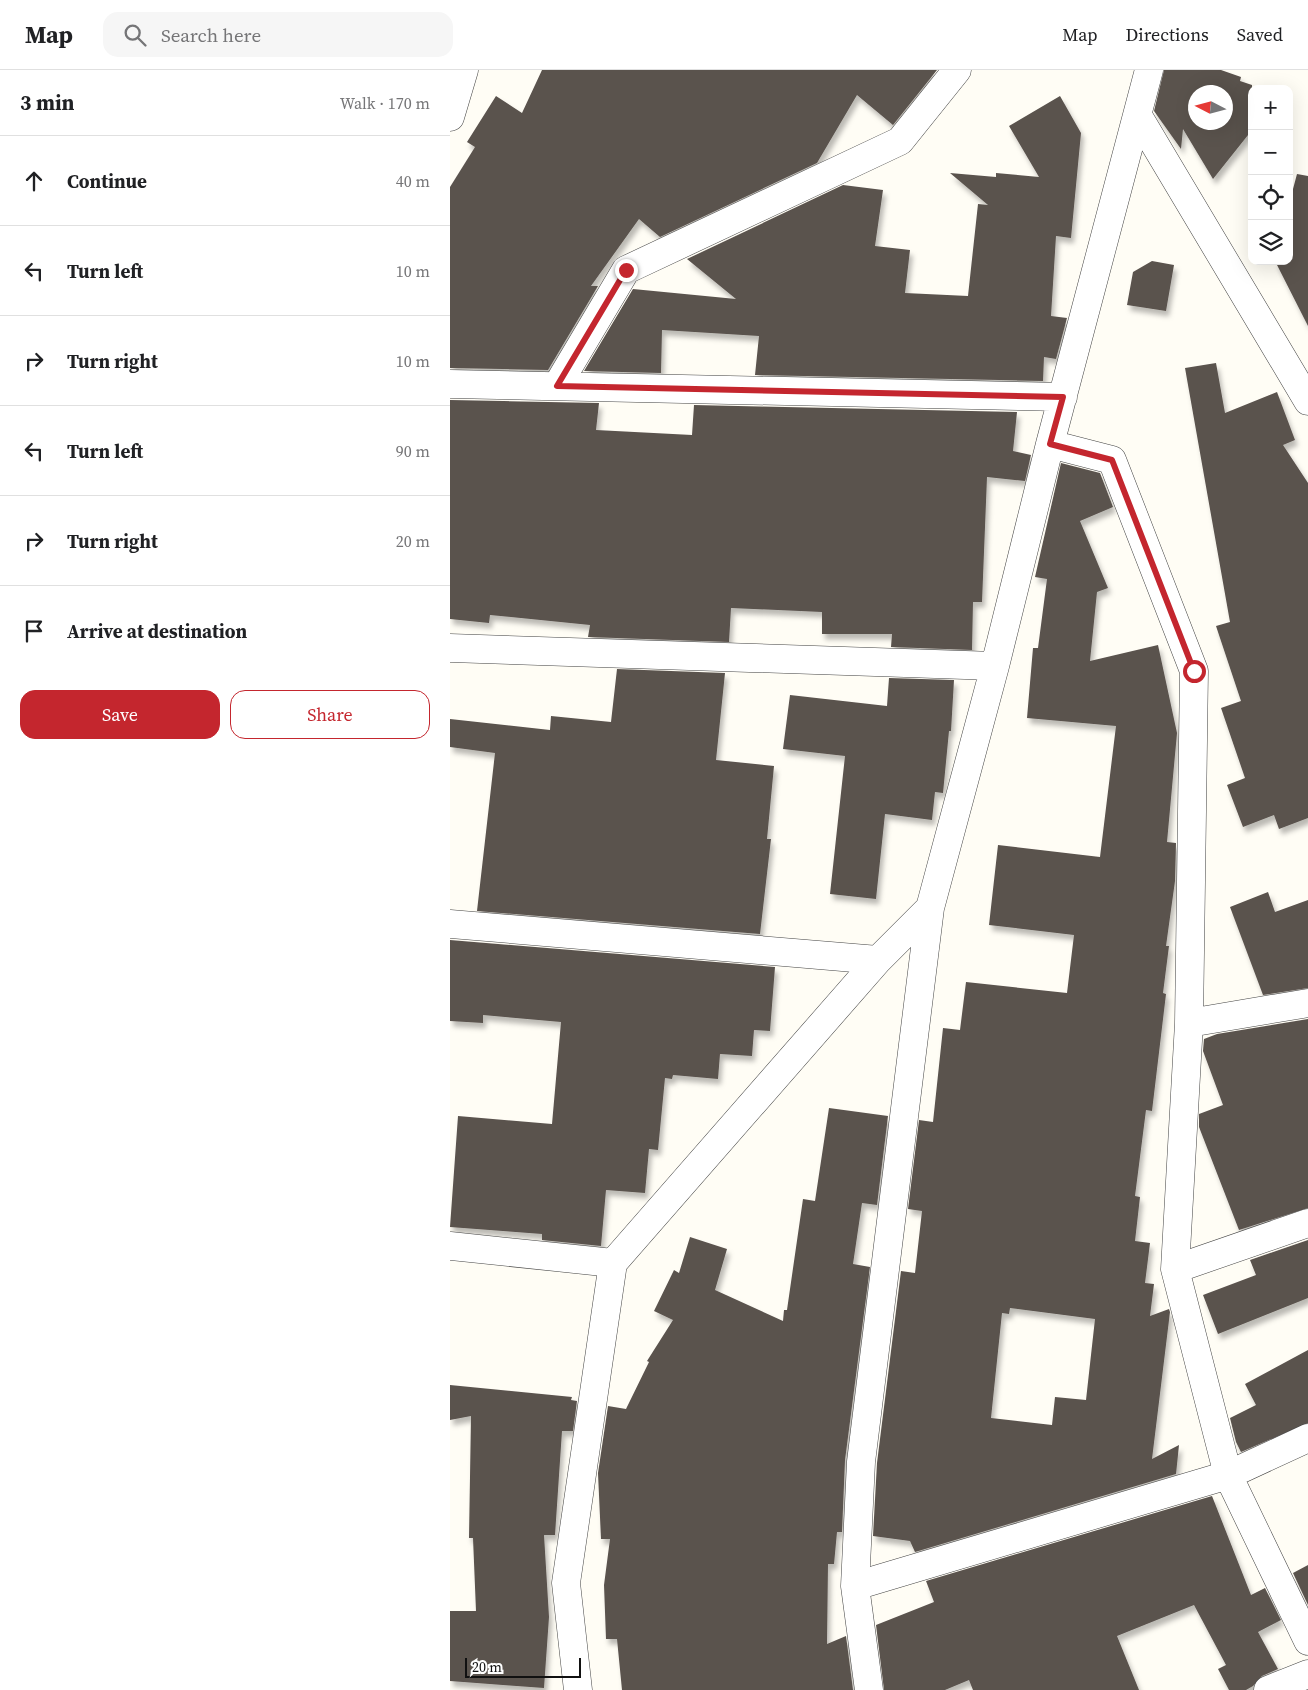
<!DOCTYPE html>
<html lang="en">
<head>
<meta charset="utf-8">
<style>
  :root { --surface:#fff; --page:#f6f6f6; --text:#202124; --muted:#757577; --line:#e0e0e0; --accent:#c4262e }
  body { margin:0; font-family:"Source Serif 4",serif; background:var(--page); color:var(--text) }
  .controls { position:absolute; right:15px; top:15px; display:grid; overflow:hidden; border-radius:10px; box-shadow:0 5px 20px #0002 }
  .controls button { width:45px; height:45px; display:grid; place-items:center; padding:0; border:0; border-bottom:1px solid var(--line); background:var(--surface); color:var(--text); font:25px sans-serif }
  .compass { position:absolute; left:738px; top:15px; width:45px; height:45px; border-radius:50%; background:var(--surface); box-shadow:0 5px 20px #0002; rotate:276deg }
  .scale { position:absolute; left:15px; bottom:12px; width:116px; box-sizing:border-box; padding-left:5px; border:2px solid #111; border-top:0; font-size:14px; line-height:18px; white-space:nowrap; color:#111; -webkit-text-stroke:4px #fff; paint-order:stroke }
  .stop { position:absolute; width:15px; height:15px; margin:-11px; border:4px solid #c4262e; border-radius:50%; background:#fff }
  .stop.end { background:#c4262e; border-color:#fff; box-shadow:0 1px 5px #0008 }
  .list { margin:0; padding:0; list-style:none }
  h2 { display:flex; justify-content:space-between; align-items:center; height:65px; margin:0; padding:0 20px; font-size:21px }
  h2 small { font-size:16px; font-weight:400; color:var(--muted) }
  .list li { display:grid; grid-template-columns:32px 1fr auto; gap:15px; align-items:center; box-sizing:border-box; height:90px; padding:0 20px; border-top:1px solid var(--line) }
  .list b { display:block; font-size:19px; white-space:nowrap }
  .list em { font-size:16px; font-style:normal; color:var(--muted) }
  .actions { display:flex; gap:10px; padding:15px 20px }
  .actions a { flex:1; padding:11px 0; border:1px solid var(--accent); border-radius:15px; text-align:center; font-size:18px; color:var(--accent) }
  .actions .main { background:var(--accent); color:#fff }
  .icon { flex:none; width:28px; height:28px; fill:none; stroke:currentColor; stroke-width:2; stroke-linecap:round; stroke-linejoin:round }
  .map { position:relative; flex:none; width:858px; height:1620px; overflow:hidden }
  header { display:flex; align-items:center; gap:30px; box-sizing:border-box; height:70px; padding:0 25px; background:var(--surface); border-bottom:1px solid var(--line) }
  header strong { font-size:24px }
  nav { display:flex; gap:28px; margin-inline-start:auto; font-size:18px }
  .search { width:350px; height:45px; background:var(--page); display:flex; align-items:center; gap:12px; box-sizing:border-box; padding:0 18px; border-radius:15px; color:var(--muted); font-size:19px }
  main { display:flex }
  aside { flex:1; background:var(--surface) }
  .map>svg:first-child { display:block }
  .building { fill:#5a524d; fill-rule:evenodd; filter:url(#shadow) }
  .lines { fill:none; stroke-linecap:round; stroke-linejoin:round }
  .street-casing { stroke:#444; stroke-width:29 }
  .street { stroke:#fff; stroke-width:28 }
  .route { stroke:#c4262e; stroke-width:6 }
</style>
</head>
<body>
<header>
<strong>Map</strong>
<div class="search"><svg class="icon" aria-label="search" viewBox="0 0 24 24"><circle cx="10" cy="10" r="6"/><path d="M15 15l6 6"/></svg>Search here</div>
<nav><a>Map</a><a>Directions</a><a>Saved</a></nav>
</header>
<main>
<aside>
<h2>3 min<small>Walk · 170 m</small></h2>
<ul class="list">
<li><svg class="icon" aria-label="ahead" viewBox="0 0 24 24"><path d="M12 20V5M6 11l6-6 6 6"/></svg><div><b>Continue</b></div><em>40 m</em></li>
<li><svg class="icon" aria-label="left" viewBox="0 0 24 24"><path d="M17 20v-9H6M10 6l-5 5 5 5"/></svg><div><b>Turn left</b></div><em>10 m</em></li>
<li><svg class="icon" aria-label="right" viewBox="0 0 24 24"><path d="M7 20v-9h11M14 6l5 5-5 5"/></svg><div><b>Turn right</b></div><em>10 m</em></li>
<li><svg class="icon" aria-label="left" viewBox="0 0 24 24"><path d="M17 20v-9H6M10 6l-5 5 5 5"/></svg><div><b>Turn left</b></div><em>90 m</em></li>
<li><svg class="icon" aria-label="right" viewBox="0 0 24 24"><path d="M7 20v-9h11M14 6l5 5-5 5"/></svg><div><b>Turn right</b></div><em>20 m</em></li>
<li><svg class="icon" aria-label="arrive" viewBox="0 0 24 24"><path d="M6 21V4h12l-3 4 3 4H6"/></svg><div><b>Arrive at destination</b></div></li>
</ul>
<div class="actions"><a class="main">Save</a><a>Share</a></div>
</aside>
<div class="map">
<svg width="858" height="1620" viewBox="0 0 858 1620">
  <defs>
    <filter id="shadow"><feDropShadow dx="3" dy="5.5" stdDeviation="2.5" flood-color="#0004"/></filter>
  </defs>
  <rect width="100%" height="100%" fill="#fffdf5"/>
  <path class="building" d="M92 0H487L443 55 407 25 367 93 210 167 189 149 141 216H148L98 300 0 298V117L25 77 17 72 46 26 72 43Z
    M714 0H771L791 7 790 11 802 15V60L763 109 733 59 731 79 704 41ZM746 22H776V52H746Z
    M610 26 631 63 621 168 606 166 601 246 617 248 606 289 594 287 593 311 305 305 309 266 212 260 211 303 134 301 183 219 286 229 237 189 393 115 433 120 425 176 460 180 455 223 518 226 528 134 538 135 500 103 546 107V103L589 107 559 56Z
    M847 104 858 106V256L825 191H839V134Z
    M702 191 724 195 716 241 677 235 683 202Z
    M766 293 775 343 827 322 845 370 833 375 858 413V748L829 759 824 745 793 757 777 715 795 708 771 638 791 631 766 556 780 552 735 298Z
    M0 330 149 333 146 360 242 365 244 335 567 342 563 381 581 385 575 411 537 407 532 532H523L522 580 441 577 442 564H372V542L281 538 279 572 138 567 140 555 40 545 39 553 0 549Z
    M611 393 650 403 663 437 630 451 658 518 647 522 640 591 708 575 727 663 717 772 726 773 725 811 716 876H719L713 923 716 924 702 1041 696 1040 685 1126 690 1127 685 1171 700 1173 695 1213 704 1214 700 1246 719 1239 720 1242 702 1389 729 1375 726 1404 465 1482 460 1471 423 1466 427 1393 451 1201 465 1203 472 1141 458 1139 469 1050 483 1052 493 958 510 960 516 912 617 923 624 865 539 855 548 775 650 787 666 656 577 648 583 578H588L597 509 585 507ZM560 1238 645 1249 636 1330 605 1327 602 1355 541 1348 552 1243 559 1244Z
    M167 599 275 603 266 690 324 696 317 769H321L310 864 27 841 45 683 0 677V649L100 660 101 646 161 652Z
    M439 608 504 610 501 661H499L493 723 485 722 482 750 435 744 426 829 380 824 395 686 333 679 340 625 437 636Z
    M818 822 825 842 858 830V918L813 925 780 837Z
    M0 870 325 897 320 961 304 960 302 986 270 984 268 1009 223 1005 222 1009 215 1008 208 1080 199 1079 195 1123 156 1120 151 1176 92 1170V1164L0 1157 8 1046 102 1054 111 952 33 945V953L0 951Z
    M858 949V1138L789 1160 749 1057V1044L773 1035 753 981 754 969 767 964Z
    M379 1038 438 1046 427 1135 412 1133 403 1194 420 1197 395 1390 392 1462H387L384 1494H378L377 1574 396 1566 403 1620H172L167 1569H156L154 1515 160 1469H151L148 1403 158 1336 176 1339 199 1292 197 1291 223 1250 204 1241 224 1200 229 1203 240 1167 277 1179 265 1220 333 1251 334 1240H337L353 1129 365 1131Z
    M858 1170V1228L768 1264 753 1225 806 1205 800 1190Z
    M858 1280V1353L791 1382 786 1372 780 1348 806 1335 795 1314Z
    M0 1315 122 1327 121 1330 127 1331 123 1361H112L105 1465H94L99 1547 94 1618 0 1611V1541H26L23 1468H19L21 1346 0 1350Z
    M762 1426 801 1525 815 1518 831 1550 808 1562 828 1599 812 1606 803 1616 796 1620H779L768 1599 776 1595 744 1535 667 1566 689 1620H523L519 1610 495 1620H434L426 1555 484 1532 476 1511Z
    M858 1495V1535L843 1503Z"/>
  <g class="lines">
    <g class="street-casing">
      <path id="street" d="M688 46 858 331
        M0 47 14 0
        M0 314 613 327
        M107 316 176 200 450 71 507 0
        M600 374 662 390 744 601 739 953 725 1199 778 1405 858 1571
        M0 578 545 596
        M0 854 428 890
        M739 953 858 933
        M0 1176 163 1193
        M725 1199 858 1153
        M405 1516 778 1405 858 1368
        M128 1620 116 1513 163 1193 428 890 480 838 545 596 600 374 699 0
        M419 1620 405 1516 411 1392 480 838
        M818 1620 858 1604"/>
    </g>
    <use href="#street" class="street"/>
  </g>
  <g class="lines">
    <path class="route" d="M176 200 107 316 613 327 600 374 662 390 744 601"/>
  </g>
</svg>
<div class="controls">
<button>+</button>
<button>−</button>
<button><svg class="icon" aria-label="locate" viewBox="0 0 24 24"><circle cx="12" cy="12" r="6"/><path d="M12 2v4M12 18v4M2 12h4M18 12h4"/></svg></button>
<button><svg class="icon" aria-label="layers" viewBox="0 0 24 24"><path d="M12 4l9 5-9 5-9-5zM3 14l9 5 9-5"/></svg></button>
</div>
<svg class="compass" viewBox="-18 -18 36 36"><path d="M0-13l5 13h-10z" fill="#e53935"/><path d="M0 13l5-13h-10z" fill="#757577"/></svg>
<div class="scale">20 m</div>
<div class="stop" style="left:744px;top:601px"></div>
<div class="stop end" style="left:176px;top:200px"></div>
</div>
</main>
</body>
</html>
